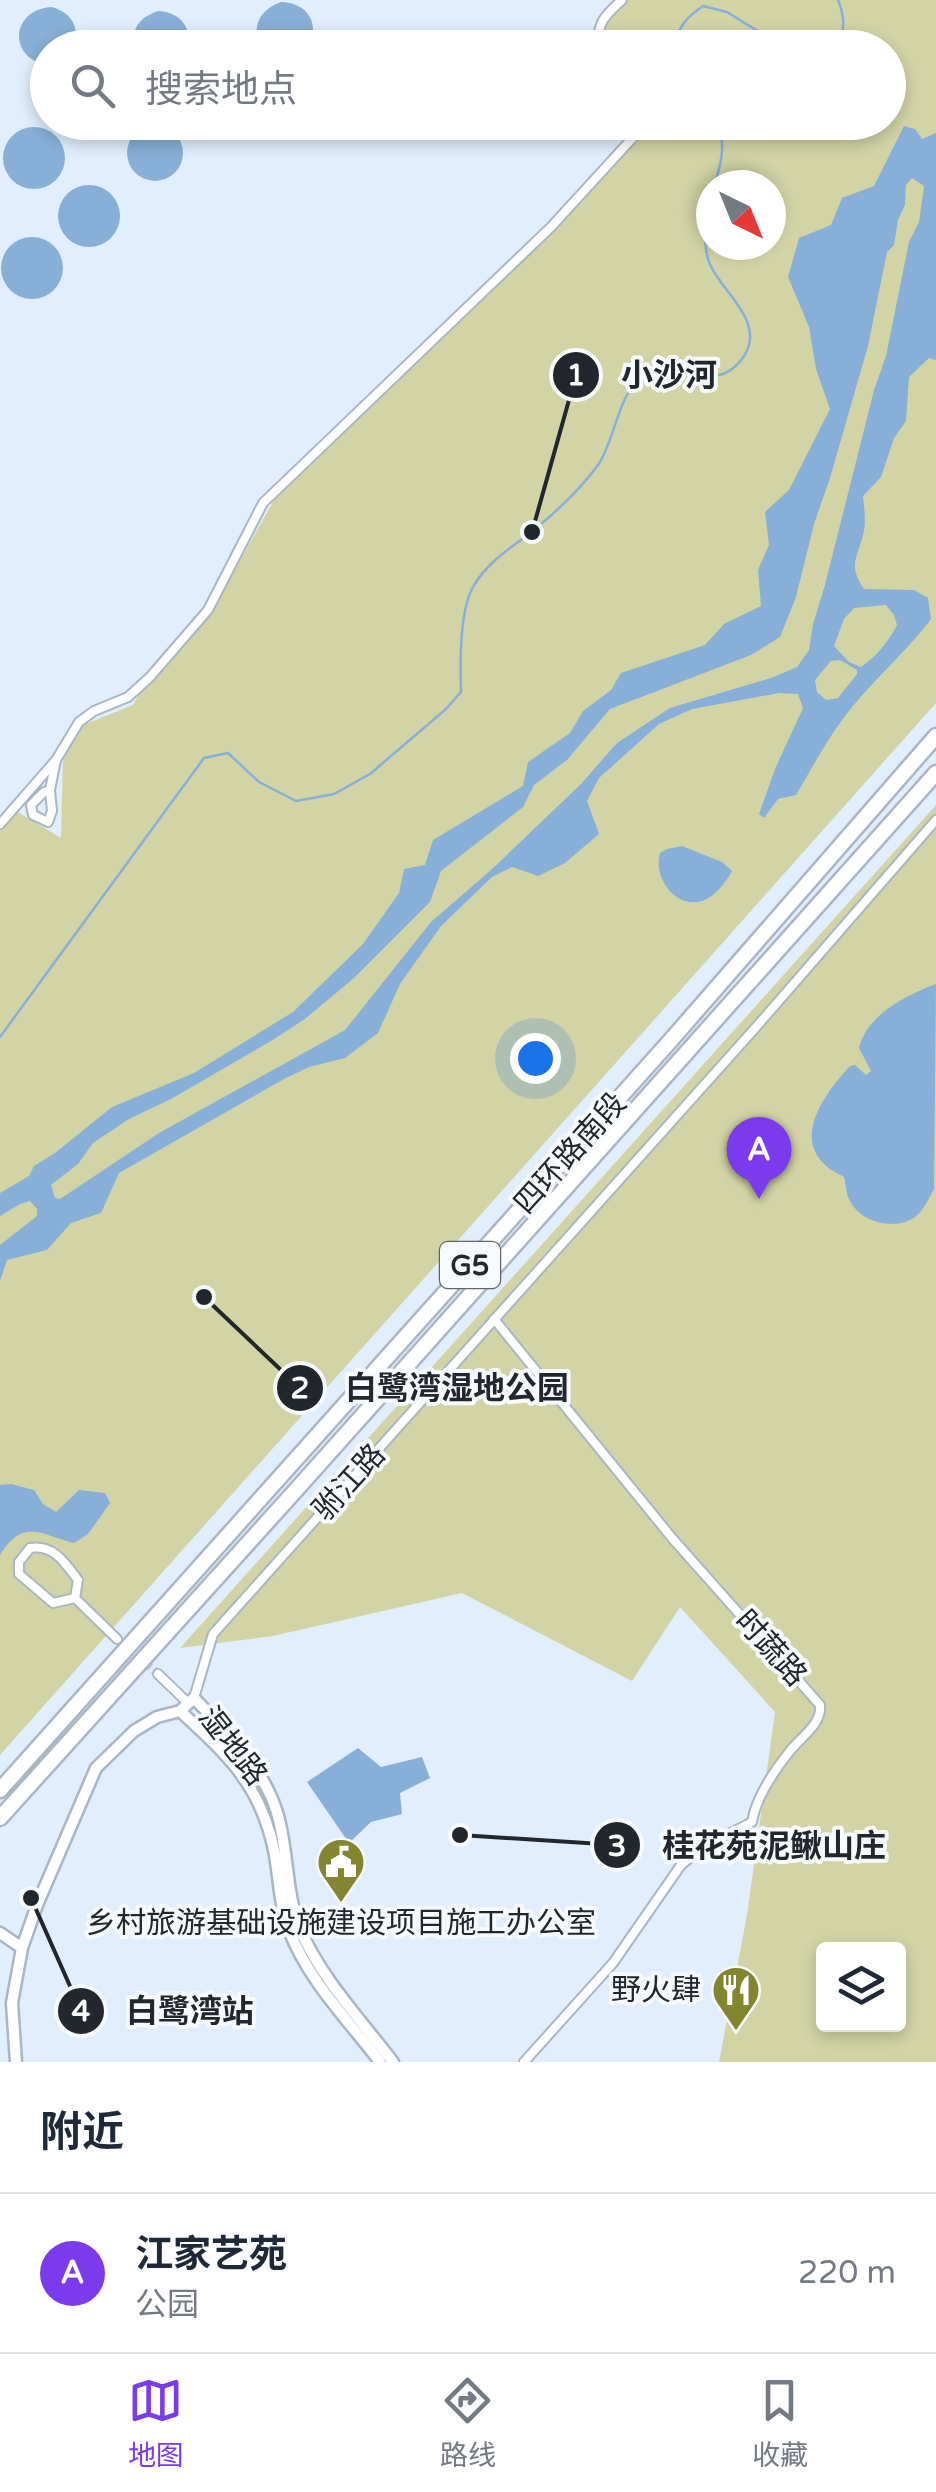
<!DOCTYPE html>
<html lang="zh">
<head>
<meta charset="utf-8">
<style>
  :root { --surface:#fff; --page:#f6f6f7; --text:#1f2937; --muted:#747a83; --line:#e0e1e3; --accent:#7c3aed }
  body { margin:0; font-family:"Varela Round","Noto Sans SC",sans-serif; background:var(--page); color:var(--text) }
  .controls { position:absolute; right:30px; bottom:30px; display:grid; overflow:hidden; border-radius:10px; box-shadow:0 5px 15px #0003 }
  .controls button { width:90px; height:90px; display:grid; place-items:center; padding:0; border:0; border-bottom:2px solid var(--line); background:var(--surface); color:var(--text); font:50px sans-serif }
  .compass { position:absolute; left:696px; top:170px; width:90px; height:90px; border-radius:50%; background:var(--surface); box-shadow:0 5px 15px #0003; rotate:137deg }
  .you { position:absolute; left:535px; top:1058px; width:35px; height:35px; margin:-25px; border:8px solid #fff; border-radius:50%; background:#1a73e8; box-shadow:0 0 0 15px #1a73e833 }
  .badge { display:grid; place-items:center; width:65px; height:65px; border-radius:50%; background:var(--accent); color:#fff; font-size:32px; font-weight:700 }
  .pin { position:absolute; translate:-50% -82px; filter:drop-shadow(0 2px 5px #0008) }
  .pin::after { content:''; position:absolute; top:52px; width:35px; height:30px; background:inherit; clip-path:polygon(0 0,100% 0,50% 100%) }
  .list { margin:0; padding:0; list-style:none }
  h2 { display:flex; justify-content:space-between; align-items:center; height:130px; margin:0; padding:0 40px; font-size:42px }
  h2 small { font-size:32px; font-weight:400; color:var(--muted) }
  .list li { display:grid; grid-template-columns:65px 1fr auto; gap:30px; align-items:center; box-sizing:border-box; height:160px; padding:0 40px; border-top:2px solid var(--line) }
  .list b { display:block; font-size:38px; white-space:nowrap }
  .list p { margin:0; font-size:32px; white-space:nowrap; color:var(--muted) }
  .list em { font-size:32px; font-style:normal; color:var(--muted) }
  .icon { flex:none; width:55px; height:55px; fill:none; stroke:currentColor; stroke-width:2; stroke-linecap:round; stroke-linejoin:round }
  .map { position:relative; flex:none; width:936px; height:2062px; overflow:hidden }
  .search { position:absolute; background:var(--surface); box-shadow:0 5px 15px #0003; left:30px; right:30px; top:30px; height:110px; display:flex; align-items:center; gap:25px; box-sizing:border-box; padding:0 35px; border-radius:55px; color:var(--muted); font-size:38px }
  .sheet { height:290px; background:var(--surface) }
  nav { display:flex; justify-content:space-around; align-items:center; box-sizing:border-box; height:140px; border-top:2px solid var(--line); background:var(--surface); font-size:28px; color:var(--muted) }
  nav a { display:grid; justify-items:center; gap:5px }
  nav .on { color:var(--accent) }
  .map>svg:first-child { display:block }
  .green { fill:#d2d4a6; fill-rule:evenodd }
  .water { fill:#88afd7; fill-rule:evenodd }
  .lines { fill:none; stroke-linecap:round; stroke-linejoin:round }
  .stream { stroke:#88afd7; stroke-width:2.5 }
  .minor-tunnel { stroke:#bac6d3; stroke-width:8; stroke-dasharray:8 4; stroke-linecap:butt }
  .minor-casing { stroke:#a9b6c4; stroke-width:12 }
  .tertiary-casing { stroke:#a9b6c4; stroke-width:15 }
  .motorway-casing { stroke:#a9b6c4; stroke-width:19 }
  .minor { stroke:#fff; stroke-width:8 }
  .tertiary { stroke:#fff; stroke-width:10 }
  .motorway { stroke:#fff; stroke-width:14 }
  .labels { text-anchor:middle; stroke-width:8; stroke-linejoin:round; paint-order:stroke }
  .shield { fill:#f7fafd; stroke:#61666b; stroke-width:2.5 }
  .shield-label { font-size:28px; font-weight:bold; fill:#21272c }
  .street-label { font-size:30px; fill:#21272c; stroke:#f7fafd }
  .poi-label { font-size:30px; fill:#21272c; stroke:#f7fafd }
  .leader { fill:none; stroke:#21272c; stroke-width:4 }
  .callout-dot { fill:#21272c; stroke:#f7fafd; stroke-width:4 }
  .mark-label { font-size:30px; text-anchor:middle; font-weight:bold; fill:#fff }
  .callout-label { font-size:32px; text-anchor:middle; font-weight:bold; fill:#21272c; stroke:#f7fafd; stroke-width:8; stroke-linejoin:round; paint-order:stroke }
</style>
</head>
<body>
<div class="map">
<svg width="936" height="2062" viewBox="0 0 936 2062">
  <rect width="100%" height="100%" fill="#e0eefd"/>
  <path class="green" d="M626 0H936V703L0 1755V828L16 811 61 838 63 757 83 725 133 705 141 690 210 614 274 500 554 230 649 126 647 123 888 122V48L606 47 601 37 607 17ZM711 185H771V245H711Z
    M936 805V2062H719L747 1915 775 1712 680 1607 632 1681 462 1593 273 1636 180 1648ZM824 1950H898V2024H824Z"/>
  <path class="water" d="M281 2C308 3 320 23 309 47H260C251 27 260 9 281 2Z
    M52 7C72 13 80 27 74 47L48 48 47 65C7 58 11 9 52 7Z
    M158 11C179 12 192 26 188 47H134C131 28 140 17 158 11Z
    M127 153a28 28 0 1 1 56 0a28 28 0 1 1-56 0Z
    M904 126 915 129 922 139 936 133V360L929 358 909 377 906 421 894 438 881 477 863 496C864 508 866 520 864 531 858 558 847 564 864 589L914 590 928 598 931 619C904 655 869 683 842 720 825 743 811 770 796 795L778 799 764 818 759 814 775 769 803 708 798 694 779 693 692 709 659 724 599 778 587 801 599 834 565 863 538 876 512 867 492 877 441 926 400 984 378 1033 345 1058 309 1067 284 1079 119 1173 101 1213 71 1223 47 1250 7 1260 0 1281V1245L37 1216V1209L30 1201 20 1204 0 1216V1193L29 1176 34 1166 55 1153 112 1107 194 1073 293 1012 363 944 399 893 404 869 425 865 433 840 523 786 528 762 570 733 583 711 611 690 621 673 705 645 724 624 761 606 758 570 769 545 765 512 789 490 830 409 816 369 809 327 788 277 799 238 831 225 842 198 874 186ZM912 178 924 186 919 222 909 242 886 356 874 390 825 585 813 624 809 650 797 667 771 678 670 708 617 743 581 784 490 871 431 922 345 1030 159 1133 60 1199 55 1198 51 1185 78 1164 93 1143 129 1119 171 1099 271 1041 305 1019 354 978 430 902 441 871 523 807 534 785 567 760 610 709 751 655 780 637 796 597 814 524 830 478 868 346 887 252 894 245 898 220 905 205 906 185ZM886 605 894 615 897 625C888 642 877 656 861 667L849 662 834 646 844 619 854 608ZM840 660 857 670V674L838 698 826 700 817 692 815 680 831 661Z
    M3 158a31 31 0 1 1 62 0a31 31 0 1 1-62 0Z
    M58 216a31 31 0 1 1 62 0a31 31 0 1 1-62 0Z
    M1 268a31 31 0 1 1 62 0a31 31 0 1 1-62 0Z
    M682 846 722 862 732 871C726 882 715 897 702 901 674 909 653 876 660 853L667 849Z
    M936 984 934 1189C929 1198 924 1210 915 1217 896 1231 861 1223 850 1201 846 1195 846 1184 844 1177 837 1173 830 1170 824 1164 793 1134 828 1090 850 1066L855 1065 866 1075 871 1071 859 1048C867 1014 907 995 936 984Z
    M11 1484 34 1490 43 1504 56 1512 79 1490 105 1493 110 1503 88 1534 74 1543C40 1534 23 1518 0 1555V1485Z
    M358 1748 381 1767 422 1757 430 1778 400 1793 402 1814 371 1822 349 1843 307 1782Z"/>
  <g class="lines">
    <path class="stream" d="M675 48C677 27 687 17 703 6L727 12 785 48
      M832 48C847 35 845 17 838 0
      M714 185C722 163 725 145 719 122
      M0 1037 204 758 228 753 259 782 296 801 334 794 370 774 446 709 461 692C460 664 459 612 473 587 487 562 512 547 534 530 557 511 580 490 598 465 616 439 618 389 647 372 676 355 715 400 744 356 767 321 719 290 709 262 702 242 705 214 711 194"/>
    <path class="minor-tunnel" d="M117 1639 158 1674"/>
    <g class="minor-casing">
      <path id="minor" d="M598 48C597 23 604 16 622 0
        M50 790 44 792 31 805 33 815 48 822 52 811 50 790 56 760
        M0 824 56 760 79 722 94 711 128 697 150 677 208 610 263 503 551 227 638 132V122
        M494 1319 672 1538 820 1705C822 1724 802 1736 790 1751 774 1771 756 1797 752 1822L702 1848 681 1865 613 1963 524 2062
        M75 1598 53 1603 19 1574V1562L30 1548C54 1544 65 1563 78 1580L75 1598 117 1639
        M158 1674 188 1703
        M194 1698 213 1634 757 1026 936 820"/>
    </g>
    <g class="tertiary-casing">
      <path id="tertiary" d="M180 1711C229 1756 262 1786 275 1855 279 1879 280 1906 289 1930 308 1980 348 2020 380 2062
        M0 1933 22 1948
        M16 2062 12 2003 22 1948 37 1905 96 1768 134 1731 157 1717 180 1711 194 1698C229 1735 269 1772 280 1824 288 1858 287 1897 300 1929 321 1978 361 2020 393 2062"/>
    </g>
    <g class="motorway-casing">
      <path id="motorway" d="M0 1790 671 1040 936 736
        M0 1818 296 1490 936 773"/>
    </g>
    <use href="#minor" class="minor"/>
    <use href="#tertiary" class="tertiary"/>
    <use href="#motorway" class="motorway"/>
  </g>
  <defs>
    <g id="civic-pin" transform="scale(2.5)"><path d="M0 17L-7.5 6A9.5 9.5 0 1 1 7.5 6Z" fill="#84852f" stroke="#f7fafd"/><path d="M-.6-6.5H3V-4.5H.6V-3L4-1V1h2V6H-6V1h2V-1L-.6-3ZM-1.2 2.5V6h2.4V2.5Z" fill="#fff"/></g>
    <g id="restaurant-pin" transform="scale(2.5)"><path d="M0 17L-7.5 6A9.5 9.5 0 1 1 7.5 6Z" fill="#84852f" stroke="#f7fafd"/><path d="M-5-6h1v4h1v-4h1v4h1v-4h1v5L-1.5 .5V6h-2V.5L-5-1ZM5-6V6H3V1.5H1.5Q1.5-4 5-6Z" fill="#fff"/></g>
  </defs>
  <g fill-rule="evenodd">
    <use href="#civic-pin" x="341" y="1862"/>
    <use href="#restaurant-pin" x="736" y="1990"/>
  </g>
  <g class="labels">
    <rect class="shield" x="440" y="1242" width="60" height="46" rx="8"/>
    <g class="shield-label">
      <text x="470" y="1275">G5</text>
    </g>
    <g class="street-label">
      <text transform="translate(570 1153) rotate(-48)" y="10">四环路南段</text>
      <text transform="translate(349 1482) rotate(-48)" y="10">驸江路</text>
      <text transform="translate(771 1648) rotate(48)" y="10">时蔬路</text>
      <text transform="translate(233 1746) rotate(52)" y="10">湿地路</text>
    </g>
    <g class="poi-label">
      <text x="341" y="1933">乡村旅游基础设施建设项目施工办公室</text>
      <text x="701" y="2000" text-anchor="end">野火肆</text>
    </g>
  </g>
  <path class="leader" d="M532 532L576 375M204 1297L300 1388M460 1835L617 1845M31 1898L81 2011"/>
  <g class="callout-dot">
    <circle cx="532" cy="532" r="10"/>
    <circle cx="204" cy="1297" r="10"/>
    <circle cx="460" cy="1835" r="10"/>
    <circle cx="31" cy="1898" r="10"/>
    <circle cx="576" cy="375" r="25"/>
    <circle cx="300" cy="1388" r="25"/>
    <circle cx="617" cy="1845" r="25"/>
    <circle cx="81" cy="2011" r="25"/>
  </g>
  <g class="mark-label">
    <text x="576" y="385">1</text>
    <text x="300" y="1398">2</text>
    <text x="617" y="1856">3</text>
    <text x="81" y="2021">4</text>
  </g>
  <g class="callout-label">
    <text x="669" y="386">小沙河</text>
    <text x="457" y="1399">白鹭湾湿地公园</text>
    <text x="774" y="1857">桂花苑泥鳅山庄</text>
    <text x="190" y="2022">白鹭湾站</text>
  </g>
</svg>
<div class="controls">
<button><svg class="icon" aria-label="layers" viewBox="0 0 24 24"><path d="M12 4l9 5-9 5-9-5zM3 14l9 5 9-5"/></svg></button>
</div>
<svg class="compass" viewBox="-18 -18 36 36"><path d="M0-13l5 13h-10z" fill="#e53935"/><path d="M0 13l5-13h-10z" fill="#747a83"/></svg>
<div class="you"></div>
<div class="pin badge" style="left:759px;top:1199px">A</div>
<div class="search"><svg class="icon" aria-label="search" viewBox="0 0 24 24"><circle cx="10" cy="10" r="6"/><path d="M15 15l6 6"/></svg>搜索地点</div>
</div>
<section class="sheet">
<h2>附近<small></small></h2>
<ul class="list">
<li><span class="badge">A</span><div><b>江家艺苑</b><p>公园</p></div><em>220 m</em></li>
</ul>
</section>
<nav>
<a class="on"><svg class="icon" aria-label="map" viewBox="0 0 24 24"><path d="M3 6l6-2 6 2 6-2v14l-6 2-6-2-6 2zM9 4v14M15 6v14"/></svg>地图</a>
<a><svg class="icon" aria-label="directions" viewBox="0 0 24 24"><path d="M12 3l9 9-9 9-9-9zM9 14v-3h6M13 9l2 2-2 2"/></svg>路线</a>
<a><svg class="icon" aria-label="saved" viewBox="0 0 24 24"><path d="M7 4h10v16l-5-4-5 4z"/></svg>收藏</a>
</nav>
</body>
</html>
